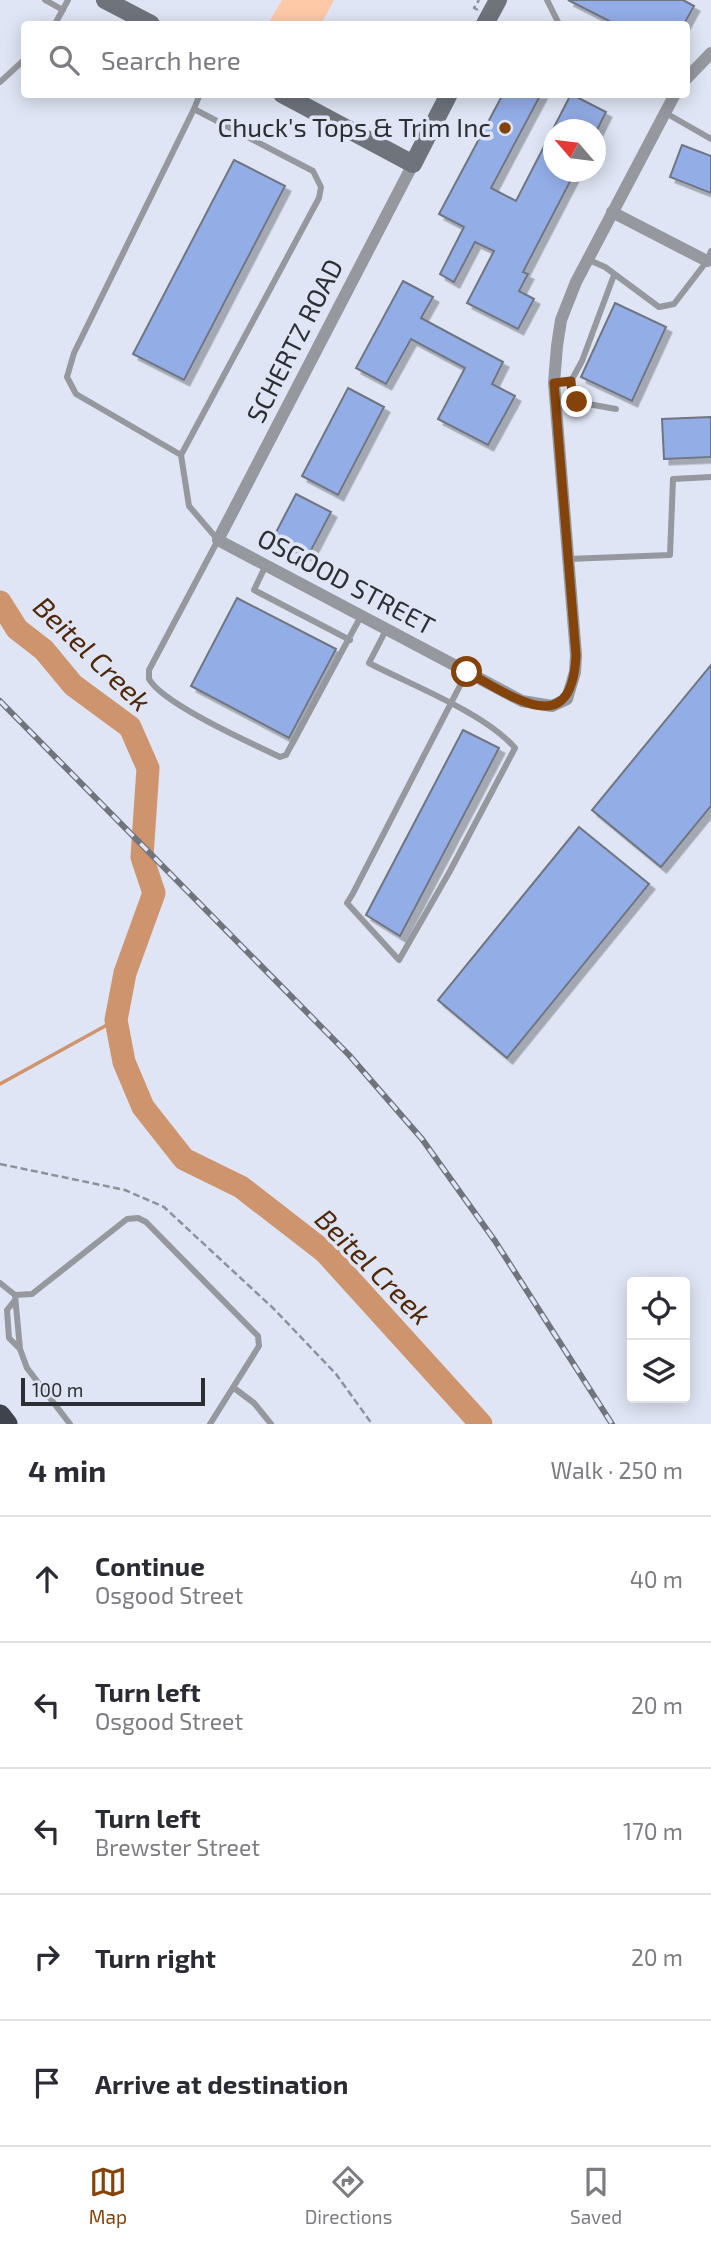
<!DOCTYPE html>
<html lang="en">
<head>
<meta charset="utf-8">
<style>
  :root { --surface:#fff; --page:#f2f2f3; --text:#2b2b33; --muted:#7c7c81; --line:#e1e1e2; --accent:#83430a }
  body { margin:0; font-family:"Exo 2",sans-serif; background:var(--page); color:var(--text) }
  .controls { position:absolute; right:21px; bottom:21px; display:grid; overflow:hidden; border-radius:7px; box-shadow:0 4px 18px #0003 }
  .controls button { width:63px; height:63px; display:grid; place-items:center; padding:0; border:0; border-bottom:2px solid var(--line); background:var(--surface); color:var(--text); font:35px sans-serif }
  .compass { position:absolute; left:543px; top:119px; width:63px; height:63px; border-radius:50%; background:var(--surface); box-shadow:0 4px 18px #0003; rotate:298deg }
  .scale { position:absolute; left:21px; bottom:18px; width:184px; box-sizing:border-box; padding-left:7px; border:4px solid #2b2e33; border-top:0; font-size:19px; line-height:24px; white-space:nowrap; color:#2b2e33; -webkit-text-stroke:5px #dfe5f4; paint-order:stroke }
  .stop { position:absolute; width:21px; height:21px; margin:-16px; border:5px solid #83430a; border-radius:50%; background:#fff }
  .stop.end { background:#83430a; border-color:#fff; box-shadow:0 2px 7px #0008 }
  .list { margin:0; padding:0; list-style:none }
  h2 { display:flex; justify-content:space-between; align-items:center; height:91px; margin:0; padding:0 28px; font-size:30px }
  h2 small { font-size:23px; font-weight:400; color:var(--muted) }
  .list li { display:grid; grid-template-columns:46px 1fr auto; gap:21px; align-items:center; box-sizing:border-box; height:126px; padding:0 28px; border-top:2px solid var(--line) }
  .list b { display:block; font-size:26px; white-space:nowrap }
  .list p { margin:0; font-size:23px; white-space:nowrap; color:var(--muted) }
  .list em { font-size:23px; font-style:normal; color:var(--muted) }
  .icon { flex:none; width:38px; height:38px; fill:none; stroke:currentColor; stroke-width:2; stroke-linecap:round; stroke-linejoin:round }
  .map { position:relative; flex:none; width:711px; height:1424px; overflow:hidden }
  .search { position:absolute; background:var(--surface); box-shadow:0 4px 18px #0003; left:21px; right:21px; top:21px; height:77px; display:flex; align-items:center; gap:18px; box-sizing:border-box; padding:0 24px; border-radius:7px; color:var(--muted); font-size:26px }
  .sheet { height:721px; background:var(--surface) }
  nav { display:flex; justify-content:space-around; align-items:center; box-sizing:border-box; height:98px; border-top:2px solid var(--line); background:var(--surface); font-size:19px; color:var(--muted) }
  nav a { display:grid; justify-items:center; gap:4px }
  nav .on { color:var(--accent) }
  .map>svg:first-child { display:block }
  .green { fill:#fdc9a7 }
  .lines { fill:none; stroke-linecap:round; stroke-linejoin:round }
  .stream { stroke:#ce946d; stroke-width:3.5 }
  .river { stroke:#ce946d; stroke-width:23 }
  .building { fill:#93ade7; stroke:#6f7582; stroke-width:2; filter:url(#shadow) }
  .path { stroke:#8d919c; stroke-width:2.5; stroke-dasharray:7 3.5; stroke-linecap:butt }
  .lane { stroke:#95989e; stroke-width:6 }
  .street { stroke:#95989e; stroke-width:12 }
  .secondary { stroke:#6f737c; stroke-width:18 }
  .highway { stroke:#3e434e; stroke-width:21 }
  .rail-casing { stroke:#70747d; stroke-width:6 }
  .rail { stroke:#dfe5f4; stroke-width:3.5; stroke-dasharray:10; stroke-linecap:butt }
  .route { stroke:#83430a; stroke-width:9 }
  .poi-dot { fill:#83430a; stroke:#dfe5f4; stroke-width:2.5 }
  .labels { text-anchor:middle; stroke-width:7; stroke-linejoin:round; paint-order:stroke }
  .poi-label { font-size:26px; fill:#2b2e33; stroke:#dfe5f4; text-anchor:end }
  .street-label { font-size:26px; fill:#2b2e33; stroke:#dfe5f4 }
  .water-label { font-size:28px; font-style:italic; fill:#4e2809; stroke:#dfe5f4 }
</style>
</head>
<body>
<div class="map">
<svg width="711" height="1424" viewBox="0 0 711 1424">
  <defs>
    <filter id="shadow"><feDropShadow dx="5.5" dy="5.5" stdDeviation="0" flood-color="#0004"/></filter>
  </defs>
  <rect width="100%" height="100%" fill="#dfe5f4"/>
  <path class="green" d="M282 0H334L321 24H268Z"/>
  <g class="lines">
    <path class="stream" d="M0 1084 116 1020"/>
    <path class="river" d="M0 602 17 629 44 650 73 685 130 727 148 768 142 857 154 893 125 973 116 1020 124 1062 143 1107 184 1159 241 1187 325 1252 481 1424"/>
  </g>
  <path class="building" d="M568 0H683L694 6 684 24H615Z
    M503 94H541L491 188 516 201 571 94 606 112 597 130H554V172H575L523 272 528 274 519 291 534 299 518 329 467 303 494 251 475 242 454 282 440 274 464 227 439 214Z
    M682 145 711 156V193L670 177Z
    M234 160 285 186 184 380 133 354Z
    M403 281 433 297 421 318 503 362 492 384 515 396 488 445 438 419 465 368 411 339 386 384 356 368Z
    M615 303 666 327 632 401 581 377Z
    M348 388 384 407 338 495 302 476Z
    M711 417V457L664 459 662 419Z
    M296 494 331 512 308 556 273 538Z
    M237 598 336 649 289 738 191 686Z
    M711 665V806L661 867 592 810Z
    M463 730 499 748 400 936 366 915Z
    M579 827 649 884 507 1058 438 1000Z"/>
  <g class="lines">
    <path class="path" d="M478 10 474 8 479 0
      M0 1164 125 1190 164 1207 274 1309 336 1374 372 1424"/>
    <path class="lane" d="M45 0 63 10
      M547 0 559 24
      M55 24 68 0
      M0 82 24 60
      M194 109 200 94
      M664 112 711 139
      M589 260 605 267 659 307 674 304 707 261 711 251
      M614 275 582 361 571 381 572 395 577 402 616 409
      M181 455 76 394 67 377 74 353 194 109 313 171 321 187 319 198 181 455 189 506 218 540 149 670V679C163 704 251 743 280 757L286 755 361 616
      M568 559 670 555 673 479 711 477
      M266 565 254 590 350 640
      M386 630 369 663C411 685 485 713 515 748L450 871 399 960 347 903 352 895 467 672
      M0 1283 15 1295 32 1294 127 1219 138 1218 146 1222 258 1336 259 1346 210 1424
      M15 1295 20 1349 27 1368 70 1424
      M15 1300 7 1310 9 1338 20 1349
      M234 1388 254 1403 271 1424"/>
    <path class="street" d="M686 79 711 53
      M413 164 218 540 522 701 552 706 567 699 575 672 576 655 554 383 557 346 561 320 576 282 675 94
      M612 212 707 261"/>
    <path class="secondary" d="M105 0 151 24
      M485 24 498 0
      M282 94 413 164 449 94"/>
    <path class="highway" d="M0 1415 7 1424"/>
    <g class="rail-casing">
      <path id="rail" d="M0 701 349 1055 422 1139 495 1241 612 1424"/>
    </g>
    <use href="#rail" class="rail"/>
  </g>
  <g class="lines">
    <path class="route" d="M467 672C514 697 572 742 576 655L554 383 571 381 572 395 577 402"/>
  </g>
  <circle class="poi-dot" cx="505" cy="128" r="7"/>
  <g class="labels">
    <g class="poi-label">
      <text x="491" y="137">Chuck's Tops &amp; Trim Inc</text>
    </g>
    <g class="street-label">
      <text transform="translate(295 341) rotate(-63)" y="9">SCHERTZ ROAD</text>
      <text transform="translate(346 582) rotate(28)" y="9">OSGOOD STREET</text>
    </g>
    <g class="water-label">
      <text transform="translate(92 654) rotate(44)" y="10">Beitel Creek</text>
      <text transform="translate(373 1267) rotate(45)" y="10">Beitel Creek</text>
    </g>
  </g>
</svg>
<div class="controls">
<button><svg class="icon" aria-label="locate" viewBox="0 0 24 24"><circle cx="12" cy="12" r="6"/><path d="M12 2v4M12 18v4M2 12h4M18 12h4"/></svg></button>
<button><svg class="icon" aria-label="layers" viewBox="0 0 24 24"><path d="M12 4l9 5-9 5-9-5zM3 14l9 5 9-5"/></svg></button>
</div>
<svg class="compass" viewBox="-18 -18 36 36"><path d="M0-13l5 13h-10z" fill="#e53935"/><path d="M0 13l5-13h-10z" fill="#7c7c81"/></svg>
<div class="scale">100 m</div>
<div class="stop" style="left:467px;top:672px"></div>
<div class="stop end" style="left:577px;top:402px"></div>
<div class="search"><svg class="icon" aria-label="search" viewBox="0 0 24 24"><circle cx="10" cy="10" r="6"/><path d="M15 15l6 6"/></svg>Search here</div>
</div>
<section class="sheet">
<h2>4 min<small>Walk · 250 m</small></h2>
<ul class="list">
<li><svg class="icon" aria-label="ahead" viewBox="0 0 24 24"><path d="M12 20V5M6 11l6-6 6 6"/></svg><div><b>Continue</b><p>Osgood Street</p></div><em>40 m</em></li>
<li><svg class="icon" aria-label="left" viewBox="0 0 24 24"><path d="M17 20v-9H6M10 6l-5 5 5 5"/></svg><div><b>Turn left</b><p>Osgood Street</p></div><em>20 m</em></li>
<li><svg class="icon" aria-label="left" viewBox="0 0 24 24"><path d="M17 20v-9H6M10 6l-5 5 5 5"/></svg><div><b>Turn left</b><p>Brewster Street</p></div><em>170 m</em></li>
<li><svg class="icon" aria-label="right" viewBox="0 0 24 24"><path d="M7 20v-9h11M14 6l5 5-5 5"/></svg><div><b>Turn right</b></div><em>20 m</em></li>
<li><svg class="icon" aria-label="arrive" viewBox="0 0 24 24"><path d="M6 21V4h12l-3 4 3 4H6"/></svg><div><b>Arrive at destination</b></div></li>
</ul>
</section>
<nav>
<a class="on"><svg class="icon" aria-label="map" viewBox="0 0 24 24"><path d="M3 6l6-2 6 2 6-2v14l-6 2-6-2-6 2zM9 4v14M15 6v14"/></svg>Map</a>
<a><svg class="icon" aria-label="directions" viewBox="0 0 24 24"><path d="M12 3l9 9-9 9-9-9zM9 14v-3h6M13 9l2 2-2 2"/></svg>Directions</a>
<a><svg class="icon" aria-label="saved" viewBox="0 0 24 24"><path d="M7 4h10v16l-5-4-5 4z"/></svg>Saved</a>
</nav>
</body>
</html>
